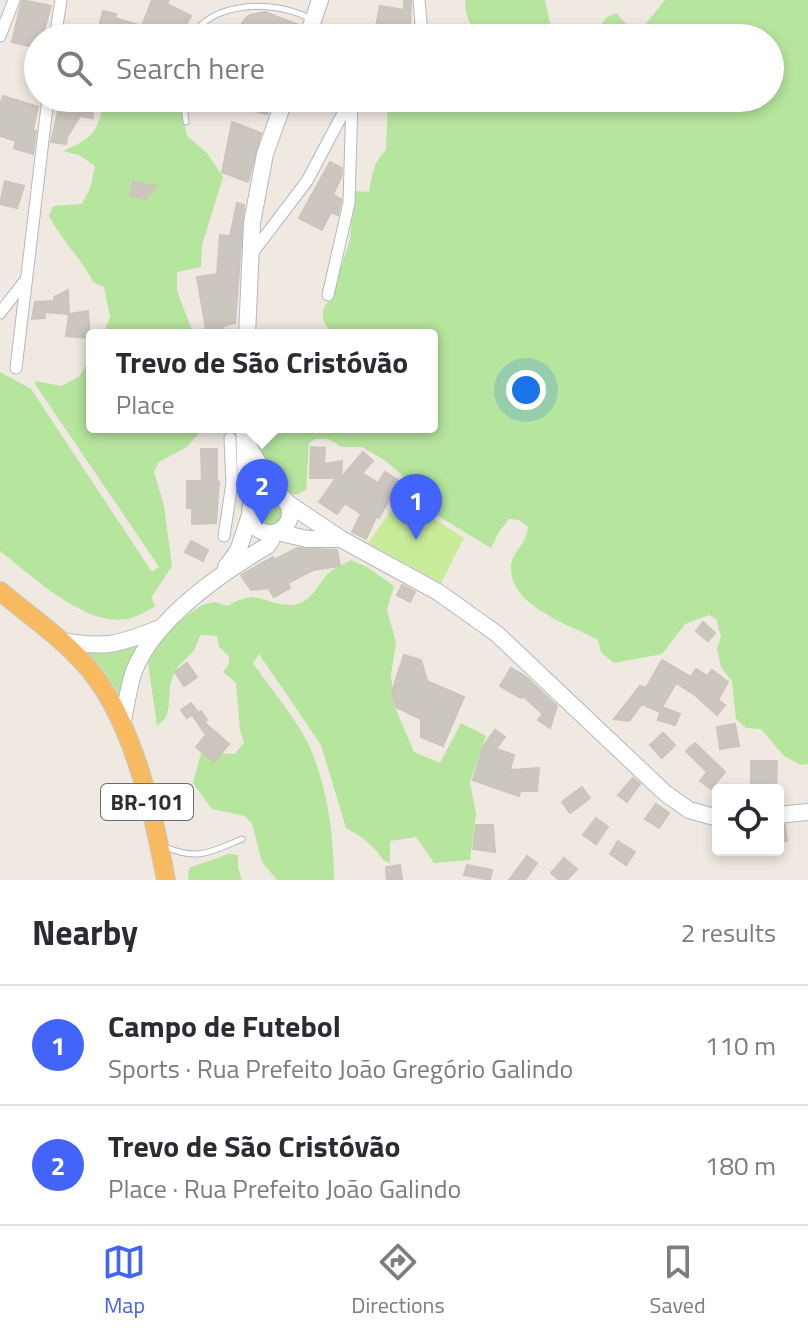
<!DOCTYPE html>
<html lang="en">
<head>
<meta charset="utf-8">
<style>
  :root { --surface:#fff; --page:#f2f2f3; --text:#2b2b33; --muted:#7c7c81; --line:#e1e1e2; --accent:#4264fb }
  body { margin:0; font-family:"Titillium Web",sans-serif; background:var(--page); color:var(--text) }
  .controls { position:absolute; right:24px; bottom:24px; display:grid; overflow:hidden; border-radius:8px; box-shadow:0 4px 12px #0003 }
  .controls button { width:72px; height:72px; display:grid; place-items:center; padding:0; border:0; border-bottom:2px solid var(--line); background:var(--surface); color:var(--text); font:40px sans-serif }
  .you { position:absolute; left:526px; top:390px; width:28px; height:28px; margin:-20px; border:6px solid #fff; border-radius:50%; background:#1a73e8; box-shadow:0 0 0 12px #1a73e833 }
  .badge { display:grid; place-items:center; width:52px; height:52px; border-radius:50%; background:var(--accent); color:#fff; font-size:26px; font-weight:700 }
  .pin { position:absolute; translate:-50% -66px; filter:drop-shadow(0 2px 4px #0008) }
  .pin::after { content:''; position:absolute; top:42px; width:28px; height:24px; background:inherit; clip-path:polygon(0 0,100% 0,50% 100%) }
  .popup { position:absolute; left:86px; top:329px; width:352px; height:104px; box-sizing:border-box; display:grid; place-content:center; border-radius:8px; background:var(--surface); filter:drop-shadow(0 2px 6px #0005); font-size:26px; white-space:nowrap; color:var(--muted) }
  .popup b { font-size:30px; color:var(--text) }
  .popup::after { content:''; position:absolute; left:50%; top:100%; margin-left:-16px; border:16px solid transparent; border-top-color:var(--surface) }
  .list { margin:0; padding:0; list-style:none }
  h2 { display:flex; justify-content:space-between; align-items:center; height:104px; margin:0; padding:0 32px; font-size:34px }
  h2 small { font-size:26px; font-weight:400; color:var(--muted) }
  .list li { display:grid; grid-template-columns:52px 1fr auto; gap:24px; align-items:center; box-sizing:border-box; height:120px; padding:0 32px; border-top:2px solid var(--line) }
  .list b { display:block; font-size:30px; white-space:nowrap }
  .list p { margin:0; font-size:26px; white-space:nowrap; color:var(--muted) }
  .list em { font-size:26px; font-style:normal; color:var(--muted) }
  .icon { flex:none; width:44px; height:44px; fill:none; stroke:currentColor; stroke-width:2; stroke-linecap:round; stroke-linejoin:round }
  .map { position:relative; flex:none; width:808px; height:880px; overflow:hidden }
  .search { position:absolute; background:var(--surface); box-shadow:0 4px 12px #0003; left:24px; right:24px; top:24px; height:88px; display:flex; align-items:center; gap:20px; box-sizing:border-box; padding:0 28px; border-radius:44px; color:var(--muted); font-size:30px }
  .sheet { height:344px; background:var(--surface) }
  nav { display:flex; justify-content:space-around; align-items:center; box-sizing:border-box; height:112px; border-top:2px solid var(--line); background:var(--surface); font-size:22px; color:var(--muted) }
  nav a { display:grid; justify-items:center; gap:4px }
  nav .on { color:var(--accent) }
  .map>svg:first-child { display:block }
  .green { fill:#b6e59e }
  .pitch { fill:#c9ec9a }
  .building { fill:#cbc7bf; stroke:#cbc5ba; stroke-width:2 }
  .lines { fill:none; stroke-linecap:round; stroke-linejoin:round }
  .service-casing { stroke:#b4b7c1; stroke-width:7 }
  .minor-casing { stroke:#b4b7c1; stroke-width:13 }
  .secondary-casing { stroke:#b4b7c1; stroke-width:18 }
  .trunk-casing { stroke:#c9c9c9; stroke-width:20 }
  .service { stroke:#fff; stroke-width:5 }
  .minor { stroke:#fff; stroke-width:11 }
  .secondary { stroke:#fff; stroke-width:16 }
  .trunk { stroke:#f8ba60; stroke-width:18 }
  .labels { text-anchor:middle; stroke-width:8; stroke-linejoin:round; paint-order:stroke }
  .shield { fill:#fff; stroke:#6d6d6d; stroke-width:2 }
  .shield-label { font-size:22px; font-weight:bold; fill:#2e2e2e }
</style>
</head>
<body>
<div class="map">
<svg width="808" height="880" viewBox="0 0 808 880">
  <rect width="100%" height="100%" fill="#efe9e1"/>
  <path class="green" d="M465 0H545L550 23 562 38H460L465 35 470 24 466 12Z
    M665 0H808V764L801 765 784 756 761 729 746 728 736 719 732 681 721 667 717 649 721 636 716 619 709 615 685 624 662 654 614 663 601 652 598 640C569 624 509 606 511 566 512 551 526 546 528 527L519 520 509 519 499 532 491 548 410 499 406 479 386 461 362 447H342L328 439H315L309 443 306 490 295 495C280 491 263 463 261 447 260 441 262 433 262 427H432V335H332L323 320V309L332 296 350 239 354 191 369 192C372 176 373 162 386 150L388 98H421L424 101H434L438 98H770V38H591L607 17 616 13 630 28 643 27Z
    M104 98H179L187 136 207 153 223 177 202 245 201 267 177 272V291L194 335H103L110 317 104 287 93 282C81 258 62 241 49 216L53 206 82 204 90 189 95 166 79 155 63 151C93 139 100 129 104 98Z
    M92 355V427H204L187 447 159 462 154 472 164 506 172 566 151 598 156 606C147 610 136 618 127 619 85 627 31 575 0 551V372L31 389 152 572 159 567 35 384 36 381 61 386 80 376Z
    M256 513a14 14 0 1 1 28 0a14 14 0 1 1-28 0Z
    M351 560 367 567 394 586 387 610 396 643 391 674 394 705 414 752 440 763 461 723 486 736 470 782 476 814 470 860 434 863 416 837 390 841V863L383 860C373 844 362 837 346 828L321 745 259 654 253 663C270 688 301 724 312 752 328 793 334 836 334 880H277L262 862 252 824 245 816 212 809 193 783 201 753 235 754 244 742 240 730 236 683 223 672 229 664V656L219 647 217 636 200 635C193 661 184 655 175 672 166 688 172 704 166 716 165 720 160 723 157 726L148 663 167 629 202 605 214 602 228 606C259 587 262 605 290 605 311 605 316 586 328 574 334 568 344 564 351 560Z
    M141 642 123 701 104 671 85 652H111Z
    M228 854 238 855V867L242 880H188L189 868Z"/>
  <path class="pitch" d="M400 498 464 538 441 583 368 543Z"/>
  <path class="building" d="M22 0 51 6 42 38H38V48L12 42Z
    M152 0H169L167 4 191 16 179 38H96L103 11 116 14 115 18 142 26Z
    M404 0H411L410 28H407L406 38H396L398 28 376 26 380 6 404 10Z
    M265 12 299 25 294 38H234L244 20 250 15Z
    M432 25 443 29 440 38H426Z
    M3 96 38 107 33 130 36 131 33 154 14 148 16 141 0 136V105Z
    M90 98 93 118 80 116 67 137 66 144 51 142 60 103Z
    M257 98H273L267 114 254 111Z
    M232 122 261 133 248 182 222 172Z
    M330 162 342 168 341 177 333 195 341 199V202L338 215 331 212 322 230 299 218Z
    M5 181 24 186 17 208 0 204Z
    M133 182 156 186 145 199 130 196Z
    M237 203 244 205 235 323 223 326 225 335H207L197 277 217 274 220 235 230 236Z
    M68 290 69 314 44 312 45 318 32 319 35 302 54 301V297Z
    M88 311 90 338 66 336 69 314Z
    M311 447 325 448 324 464 342 461 341 478 363 452 373 461 362 473 378 483 385 472 405 485 398 495 393 492 379 518 376 517 366 539 352 532 361 514 345 503 337 514 319 502 336 478H310Z
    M201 449H217V481L219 482 216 523 192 524V508H187V481H202Z
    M191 541 208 550 203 561 185 552Z
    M297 548 337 550 340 566 313 570 288 583 290 588 274 597 268 588 251 590 241 575 273 557 274 560Z
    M402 585 415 592 410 602 397 595Z
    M703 622 715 633 708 641 696 631Z
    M404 655 421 660 427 681 464 697 443 746 421 737V719L396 707 392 692Z
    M662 660 691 677 696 669 707 676 712 670 728 682 718 700 725 705 717 715 695 695 676 683 662 707 680 714 675 725 658 720 660 712 642 704 629 721 614 719 640 686 646 688Z
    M187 663 197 677 184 686 175 672Z
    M511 668 525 676 557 706 550 728 538 720 543 714 523 696 521 698 500 686Z
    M191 703 197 711 187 718 181 710Z
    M201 711 207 720 204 722 229 744 214 762 196 747 206 735 193 716Z
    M735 724 739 746 720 749 717 727Z
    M495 730 505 737 496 749 514 755 510 770 539 768 537 791H520L519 796 473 780 483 747Z
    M663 733 675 745 662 758 650 745Z
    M695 743 725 772 711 789 700 781 707 772 686 751Z
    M751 761H777L776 790H751Z
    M633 778 640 784 627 802 618 795Z
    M582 787 590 798 570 813 562 802Z
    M656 804 669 813 659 828 645 819Z
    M596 818 608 827 596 844 583 835Z
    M476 825H493L495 852 473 849Z
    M785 825 787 841 778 842V826Z
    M618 841 635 852 626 865 610 854Z
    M527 856 537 863 525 880H509Z
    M564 858 577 869 567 880H559L551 873Z
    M400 865 402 880H387L386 867Z
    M467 865 492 870 490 880 464 875Z"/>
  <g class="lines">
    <g class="service-casing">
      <path id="service" d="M190 38C214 0 274 0 309 18
        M183 98 186 122
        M165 847C199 861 210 852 242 839"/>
    </g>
    <g class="minor-casing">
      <path id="minor" d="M0 36 14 0
        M55 38 61 0
        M417 38 421 23 419 0
        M250 256 307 181 350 100
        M328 295 349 203 352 98
        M0 313 24 282
        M16 368 48 98
        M224 536 232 483 230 438"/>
    </g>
    <g class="secondary-casing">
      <path id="secondary" d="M307 38 320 0
        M247 335 252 223 265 154 285 98
        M244 427 246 487 252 504
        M247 444 277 494
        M250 513a20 20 0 1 1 40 0a20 20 0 1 1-40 0Z
        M286 502 341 539 438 592 497 634 665 793 689 810 718 818
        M277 532 307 539H341
        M226 567 238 551 250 515
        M59 640C104 649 118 645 160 628
        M122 725C126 708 128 688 134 671 155 618 220 574 267 546L271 541 270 533
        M778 815 808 812"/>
    </g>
    <g class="trunk-casing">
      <path id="trunk" d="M0 591C32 618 70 643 96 678 135 731 154 816 166 880"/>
    </g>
    <use href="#service" class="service"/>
    <use href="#minor" class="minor"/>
    <use href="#secondary" class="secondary"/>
    <use href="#trunk" class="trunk"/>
  </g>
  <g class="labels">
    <rect class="shield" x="101" y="784" width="92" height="36" rx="6"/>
    <g class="shield-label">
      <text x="147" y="810">BR-101</text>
    </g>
  </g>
</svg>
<div class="controls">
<button><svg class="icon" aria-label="locate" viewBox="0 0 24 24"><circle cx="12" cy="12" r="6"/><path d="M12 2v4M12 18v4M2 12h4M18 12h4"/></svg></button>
</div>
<div class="you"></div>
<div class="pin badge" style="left:416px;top:540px">1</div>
<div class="pin badge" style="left:262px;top:525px">2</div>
<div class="popup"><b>Trevo de São Cristóvão</b>Place</div>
<div class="search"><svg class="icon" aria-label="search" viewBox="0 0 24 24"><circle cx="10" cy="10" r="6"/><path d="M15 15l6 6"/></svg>Search here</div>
</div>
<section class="sheet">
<h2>Nearby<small>2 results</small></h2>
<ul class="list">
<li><span class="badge">1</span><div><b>Campo de Futebol</b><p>Sports · Rua Prefeito João Gregório Galindo</p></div><em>110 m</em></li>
<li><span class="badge">2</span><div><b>Trevo de São Cristóvão</b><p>Place · Rua Prefeito João Galindo</p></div><em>180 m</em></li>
</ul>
</section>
<nav>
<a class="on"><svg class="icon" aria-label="map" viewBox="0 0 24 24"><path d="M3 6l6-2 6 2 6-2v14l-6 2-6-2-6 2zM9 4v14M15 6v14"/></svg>Map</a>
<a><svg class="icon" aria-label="directions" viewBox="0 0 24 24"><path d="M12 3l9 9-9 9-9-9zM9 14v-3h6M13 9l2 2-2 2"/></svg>Directions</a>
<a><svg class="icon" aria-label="saved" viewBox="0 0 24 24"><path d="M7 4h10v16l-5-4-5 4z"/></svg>Saved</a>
</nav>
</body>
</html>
